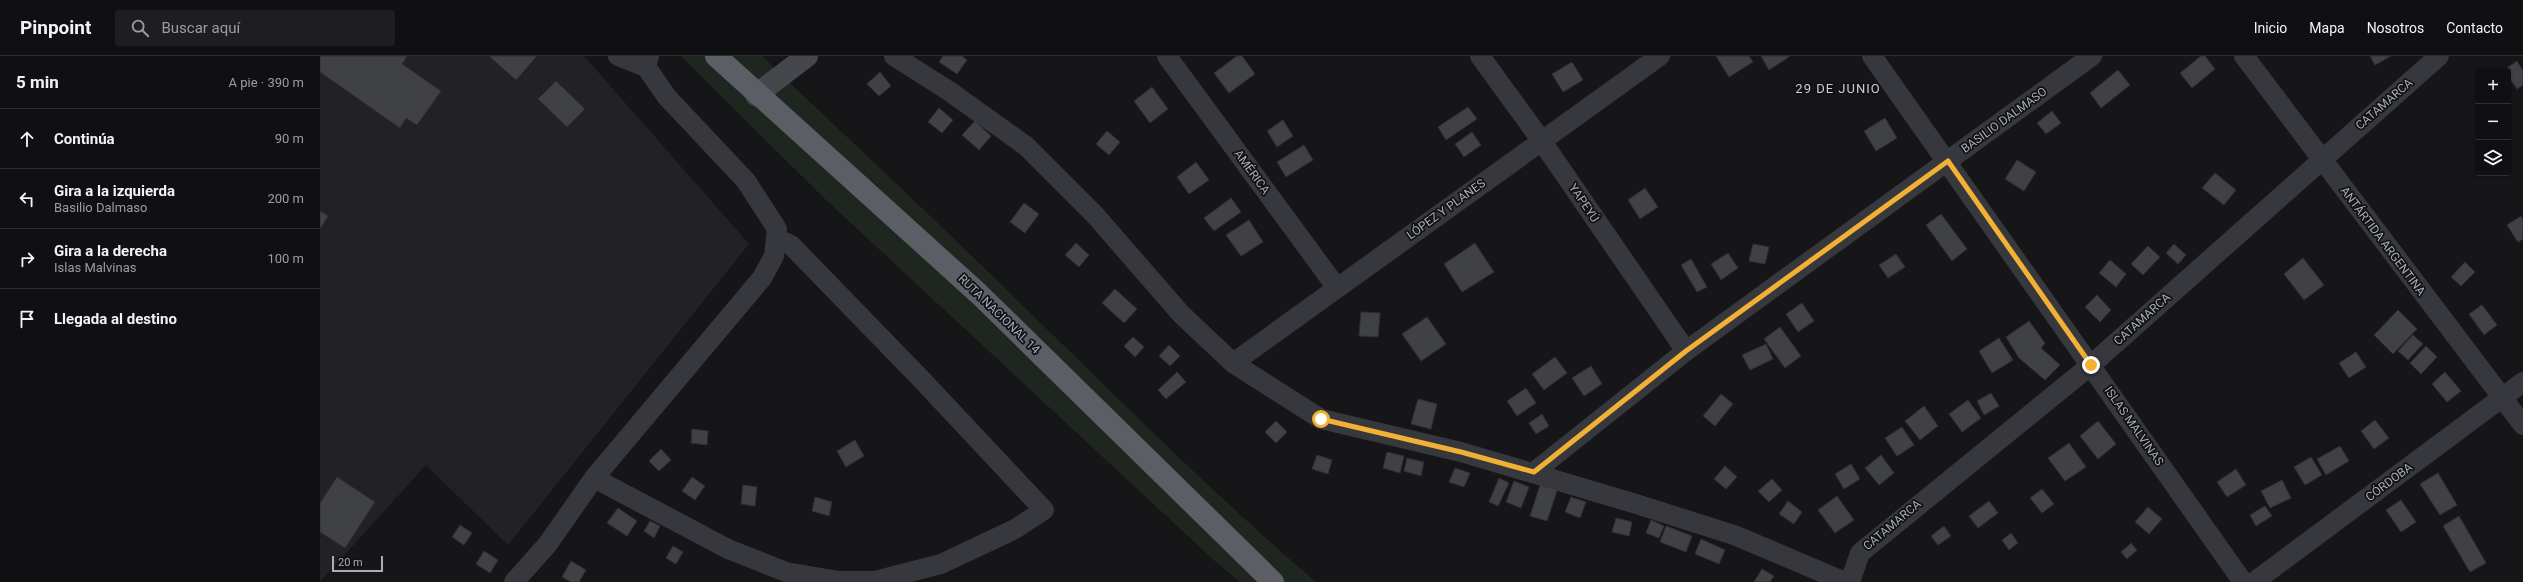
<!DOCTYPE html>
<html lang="es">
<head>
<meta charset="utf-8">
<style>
  :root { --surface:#101012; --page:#1e1e20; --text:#f1f3f6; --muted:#9c9d9f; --line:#303032 }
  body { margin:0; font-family:Roboto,sans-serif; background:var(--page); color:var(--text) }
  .controls { position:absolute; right:12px; top:12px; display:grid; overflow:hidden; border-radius:4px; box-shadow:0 1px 3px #0004 }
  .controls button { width:36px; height:36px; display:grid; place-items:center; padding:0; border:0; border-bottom:1px solid var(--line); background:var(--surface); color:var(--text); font:20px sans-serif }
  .scale { position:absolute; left:12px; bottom:10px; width:51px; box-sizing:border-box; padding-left:4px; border:2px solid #a8adb8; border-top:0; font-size:11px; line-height:14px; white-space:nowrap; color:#a8adb8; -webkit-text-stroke:3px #111113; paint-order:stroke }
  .stop { position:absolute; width:12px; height:12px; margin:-9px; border:3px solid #f2b134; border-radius:50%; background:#fff }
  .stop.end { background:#f2b134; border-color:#fff; box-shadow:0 1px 4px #0008 }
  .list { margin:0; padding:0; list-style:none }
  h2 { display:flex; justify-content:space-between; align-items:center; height:52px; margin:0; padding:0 16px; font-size:17px }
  h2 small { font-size:13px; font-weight:400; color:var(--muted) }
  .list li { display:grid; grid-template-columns:26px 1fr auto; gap:12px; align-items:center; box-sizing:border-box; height:60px; padding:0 16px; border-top:1px solid var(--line) }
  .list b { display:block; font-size:15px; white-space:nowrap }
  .list p { margin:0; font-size:13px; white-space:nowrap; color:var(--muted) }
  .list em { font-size:13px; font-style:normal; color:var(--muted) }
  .icon { flex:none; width:22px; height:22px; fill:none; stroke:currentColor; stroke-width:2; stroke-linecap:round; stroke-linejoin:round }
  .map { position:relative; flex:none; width:2203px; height:526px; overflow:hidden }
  header { display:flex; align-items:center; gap:24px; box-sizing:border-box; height:56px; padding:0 20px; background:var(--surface); border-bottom:1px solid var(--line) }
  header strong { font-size:19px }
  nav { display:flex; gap:22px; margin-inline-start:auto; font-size:14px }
  .search { width:280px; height:36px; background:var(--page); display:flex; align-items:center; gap:10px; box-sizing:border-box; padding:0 14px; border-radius:4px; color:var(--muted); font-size:15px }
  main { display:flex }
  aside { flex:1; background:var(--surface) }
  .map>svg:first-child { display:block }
  .built { fill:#222225 }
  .green { fill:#1e261f }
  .building { fill:#404145; stroke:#303034 }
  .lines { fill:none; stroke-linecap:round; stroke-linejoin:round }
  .minor { stroke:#37383d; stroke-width:20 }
  .secondary { stroke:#45474d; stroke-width:22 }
  .trunk { stroke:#5b5e65; stroke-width:22 }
  .route { stroke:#f2b134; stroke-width:5 }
  .labels { text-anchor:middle; stroke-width:3.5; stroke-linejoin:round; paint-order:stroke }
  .street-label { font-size:12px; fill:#a8adb8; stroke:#111113 }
  .neighbourhood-label { font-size:13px; letter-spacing:1px; fill:#c9ccd4; stroke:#111113 }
</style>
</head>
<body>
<header>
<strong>Pinpoint</strong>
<div class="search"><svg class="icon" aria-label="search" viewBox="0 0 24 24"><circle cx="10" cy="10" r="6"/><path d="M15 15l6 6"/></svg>Buscar aquí</div>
<nav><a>Inicio</a><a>Mapa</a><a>Nosotros</a><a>Contacto</a></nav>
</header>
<main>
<aside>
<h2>5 min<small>A pie · 390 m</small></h2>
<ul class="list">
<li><svg class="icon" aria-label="ahead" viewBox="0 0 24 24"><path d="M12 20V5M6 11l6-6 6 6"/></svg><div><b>Continúa</b></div><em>90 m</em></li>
<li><svg class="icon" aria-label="left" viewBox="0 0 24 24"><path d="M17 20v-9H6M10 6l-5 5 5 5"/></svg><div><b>Gira a la izquierda</b><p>Basilio Dalmaso</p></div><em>200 m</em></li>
<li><svg class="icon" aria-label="right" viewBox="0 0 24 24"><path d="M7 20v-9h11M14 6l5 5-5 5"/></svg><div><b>Gira a la derecha</b><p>Islas Malvinas</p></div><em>100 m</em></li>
<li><svg class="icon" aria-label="arrive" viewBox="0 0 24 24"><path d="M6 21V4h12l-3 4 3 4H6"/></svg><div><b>Llegada al destino</b></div></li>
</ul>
</aside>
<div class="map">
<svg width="2203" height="526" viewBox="0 0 2203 526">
  <rect width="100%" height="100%" fill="#161618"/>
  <path class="built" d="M0 0H264L429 188 188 489 106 409 0 526Z"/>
  <path class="green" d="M361 0H442C527 82 613 161 697 244 795 339 892 437 996 526H920L898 508 506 144Z"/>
  <path class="building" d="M0 0H87L82 8 121 35 97 69 86 62 80 72 0 16Z
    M169 0H217L196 24Z
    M623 0H642L647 4 637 18 619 6Z
    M917 0H922L935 18 909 37 894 17Z
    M1396 0H1429L1433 6 1409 21Z
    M1441 0H1469V1L1449 14Z
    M1881 0H1885L1895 13 1872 32 1860 17Z
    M2050 0H2071L2055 9Z
    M2197 5 2203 15V29L2197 33 2188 20V15L2184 14Z
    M1252 6 1263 24 1243 36 1232 18Z
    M1798 14 1810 29 1781 52 1770 37Z
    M560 16 571 30 559 40 547 28Z
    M236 25 265 53 247 71 218 43Z
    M832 31 848 53 830 67 814 45Z
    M1148 51 1157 63 1126 84 1118 71Z
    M619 52 633 64 622 77 608 66Z
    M1732 55 1741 67 1726 78 1717 67Z
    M1565 62 1577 82 1556 95 1544 75Z
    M963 64 973 80 957 91 947 75Z
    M655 65 671 80 659 94 642 79Z
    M787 75 800 86 789 99 776 88Z
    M1152 76 1161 89 1144 101 1135 88Z
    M984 89 993 104 966 121 957 106Z
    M1697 104 1716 116 1704 135 1685 123Z
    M876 106 889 124 869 138 857 121Z
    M1895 117 1916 134 1904 149 1882 132Z
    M1325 132 1338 151 1320 163 1308 144Z
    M911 142 921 156 894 175 884 162Z
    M704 147 719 158 705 177 690 166Z
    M0 155 8 160 0 173Z
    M1621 158 1647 193 1632 205 1606 169Z
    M2201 160 2203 163V183L2198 186 2187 169Z
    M929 164 943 186 921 200 906 179Z
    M756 187 769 199 759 211 745 199Z
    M1155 187 1174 216 1142 236 1124 208Z
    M1433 188 1449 191 1445 208 1429 205Z
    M1854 188 1866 199 1858 208 1846 197Z
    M1828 190 1840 201 1823 219 1811 208Z
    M1408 197 1418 212 1401 224 1391 208Z
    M1576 198 1585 211 1568 222 1559 209Z
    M1983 202 2004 229 1984 244 1964 218Z
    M1371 203 1387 231 1377 236 1361 209Z
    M1790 204 1806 218 1796 231 1779 217Z
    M2145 206 2155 216 2141 230 2131 221Z
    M795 233 817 253 804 267 782 247Z
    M1777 239 1791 254 1780 266 1765 251Z
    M1482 247 1494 265 1478 276 1466 258Z
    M2162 249 2177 269 2164 279 2149 258Z
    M2078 254 2097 273 2073 298 2054 279Z
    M1041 256 1060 257 1058 281 1039 280Z
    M1107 261 1126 288 1101 305 1082 278Z
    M1709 265 1725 287 1721 292 1740 309 1725 324 1699 302 1686 281Z
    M1460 271 1481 300 1465 312 1444 283Z
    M2093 279 2103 288 2088 304 2078 295Z
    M813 281 824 291 815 301 804 290Z
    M1679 282 1693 304 1672 317 1659 295Z
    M1446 288 1453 303 1430 314 1422 299Z
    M849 289 860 300 850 310 839 300Z
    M2106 290 2117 301 2101 318 2090 307Z
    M2036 296 2046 311 2029 322 2019 307Z
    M1235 301 1247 317 1224 334 1212 318Z
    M1271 310 1282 328 1264 340 1252 322Z
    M857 316 866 326 846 343 838 334Z
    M2125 316 2141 335 2127 346 2112 328Z
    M1206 332 1216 347 1197 360 1187 345Z
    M1671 337 1679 350 1664 359 1657 345Z
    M1401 338 1413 348 1395 370 1383 360Z
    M1098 343 1117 348 1111 373 1091 368Z
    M1648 344 1661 362 1642 376 1629 358Z
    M1604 350 1618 370 1600 384 1585 365Z
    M1222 358 1229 370 1216 378 1209 367Z
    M2055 364 2069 382 2054 393 2041 375Z
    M956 365 967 376 956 387 945 376Z
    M1778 365 1796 388 1778 403 1760 380Z
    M1582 371 1594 389 1577 400 1565 382Z
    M372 373 388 375 387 389 371 387Z
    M535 384 544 400 526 411 517 395Z
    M1749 387 1766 411 1745 425 1728 402Z
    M2020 390 2029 405 2006 419 1997 403Z
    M341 393 351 404 339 415 329 405Z
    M1067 396 1084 400 1080 417 1063 412Z
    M997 399 1012 404 1008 418 992 413Z
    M1561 399 1574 417 1559 429 1545 412Z
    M1991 401 2002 419 1985 429 1974 411Z
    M1087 402 1104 406 1101 420 1084 415Z
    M1531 408 1540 423 1524 433 1515 418Z
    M1405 410 1417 421 1406 433 1394 423Z
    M1135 412 1150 417 1144 431 1129 426Z
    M1916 413 1926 429 1907 441 1897 426Z
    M2118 417 2137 449 2120 459 2100 428Z
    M17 421 55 446 25 492 0 476V447Z
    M372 421 385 430 375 444 362 435Z
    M1179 422 1189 427 1178 450 1169 446Z
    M1452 423 1462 434 1449 446 1438 435Z
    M1962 424 1971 442 1950 452 1941 435Z
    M1194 425 1209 431 1201 452 1186 446Z
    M1221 426 1238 432 1227 465 1210 460Z
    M423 429 437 431 435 450 421 448Z
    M1722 433 1734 448 1722 457 1710 442Z
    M1517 440 1534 464 1515 477 1498 454Z
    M495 441 512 446 509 460 492 455Z
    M1251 441 1266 446 1260 462 1245 456Z
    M2081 444 2096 466 2081 476 2066 454Z
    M1468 445 1482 456 1474 468 1459 458Z
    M1669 445 1678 457 1658 472 1649 460Z
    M1945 450 1952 460 1936 470 1930 459Z
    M1828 451 1842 463 1829 478 1815 466Z
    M298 452 317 465 307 480 287 467Z
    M2139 460 2166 507 2150 516 2123 470Z
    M1296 462 1312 466 1309 480 1292 476Z
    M1331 464 1344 470 1339 482 1326 477Z
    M330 465 340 470 334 482 324 475Z
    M140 469 152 477 144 489 132 481Z
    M1346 470 1372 480 1366 496 1340 486Z
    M1624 470 1631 480 1618 489 1611 480Z
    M1691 477 1698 487 1689 494 1682 484Z
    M1381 483 1405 494 1399 508 1375 498Z
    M1811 487 1817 494 1807 503 1801 496Z
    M353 490 363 496 356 508 346 502Z
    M164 495 178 504 170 517 156 508Z
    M251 505 266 514 259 526H251L242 521Z
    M1442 513 1454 520 1450 526H1434Z"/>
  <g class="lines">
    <path class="minor" d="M298 0 326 11
      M574 0 629 35 706 90 775 159 861 258 913 307 1001 363 1141 396 1313 447 1414 479 1525 526
      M847 0 1017 232
      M1160 0 1221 84 1366 295
      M1552 0 1923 526
      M1924 0 2203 369
      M913 307 1340 0
      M1214 416 1366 295 1772 0
      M274 422 408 493 466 516 519 525H555L621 508 695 473 724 454 603 325 471 189 458 183
      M194 526 227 489 274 422 442 222 454 200 457 173 426 125 347 41 326 11 329 0
      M1530 526 1540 497 1771 309 2119 0
      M1934 526 2203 326"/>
    <path class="secondary" d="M436 39 487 0"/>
    <path class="trunk" d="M396 0 659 238 953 526"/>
  </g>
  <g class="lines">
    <path class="route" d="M1001 363 1141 396 1214 416 1366 295 1628 105 1771 309"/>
  </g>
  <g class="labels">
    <g class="street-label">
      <text transform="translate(2064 48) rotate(-41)" y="4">CATAMARCA</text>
      <text transform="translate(1684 64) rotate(-36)" y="4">BASILIO DALMASO</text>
      <text transform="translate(932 116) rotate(54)" y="4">AMÉRICA</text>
      <text transform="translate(1264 147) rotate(56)" y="4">YAPEYÚ</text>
      <text transform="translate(1126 153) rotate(-36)" y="4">LÓPEZ Y PLANES</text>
      <text transform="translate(2063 185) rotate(53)" y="4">ANTÁRTIDA ARGENTINA</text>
      <text transform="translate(679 258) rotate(44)" y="4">RUTA NACIONAL 14</text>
      <text transform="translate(1822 263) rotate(-42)" y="4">CATAMARCA</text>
      <text transform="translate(1814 370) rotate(55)" y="4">ISLAS MALVINAS</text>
      <text transform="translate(2069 426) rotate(-37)" y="4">CÓRDOBA</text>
      <text transform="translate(1572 469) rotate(-40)" y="4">CATAMARCA</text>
    </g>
    <g class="neighbourhood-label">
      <text x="1518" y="37">29 DE JUNIO</text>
    </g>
  </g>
</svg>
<div class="controls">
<button>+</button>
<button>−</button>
<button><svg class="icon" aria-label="layers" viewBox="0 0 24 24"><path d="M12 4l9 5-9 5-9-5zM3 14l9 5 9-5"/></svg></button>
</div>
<div class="scale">20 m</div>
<div class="stop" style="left:1001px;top:363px"></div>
<div class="stop end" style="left:1771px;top:309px"></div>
</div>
</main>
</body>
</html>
